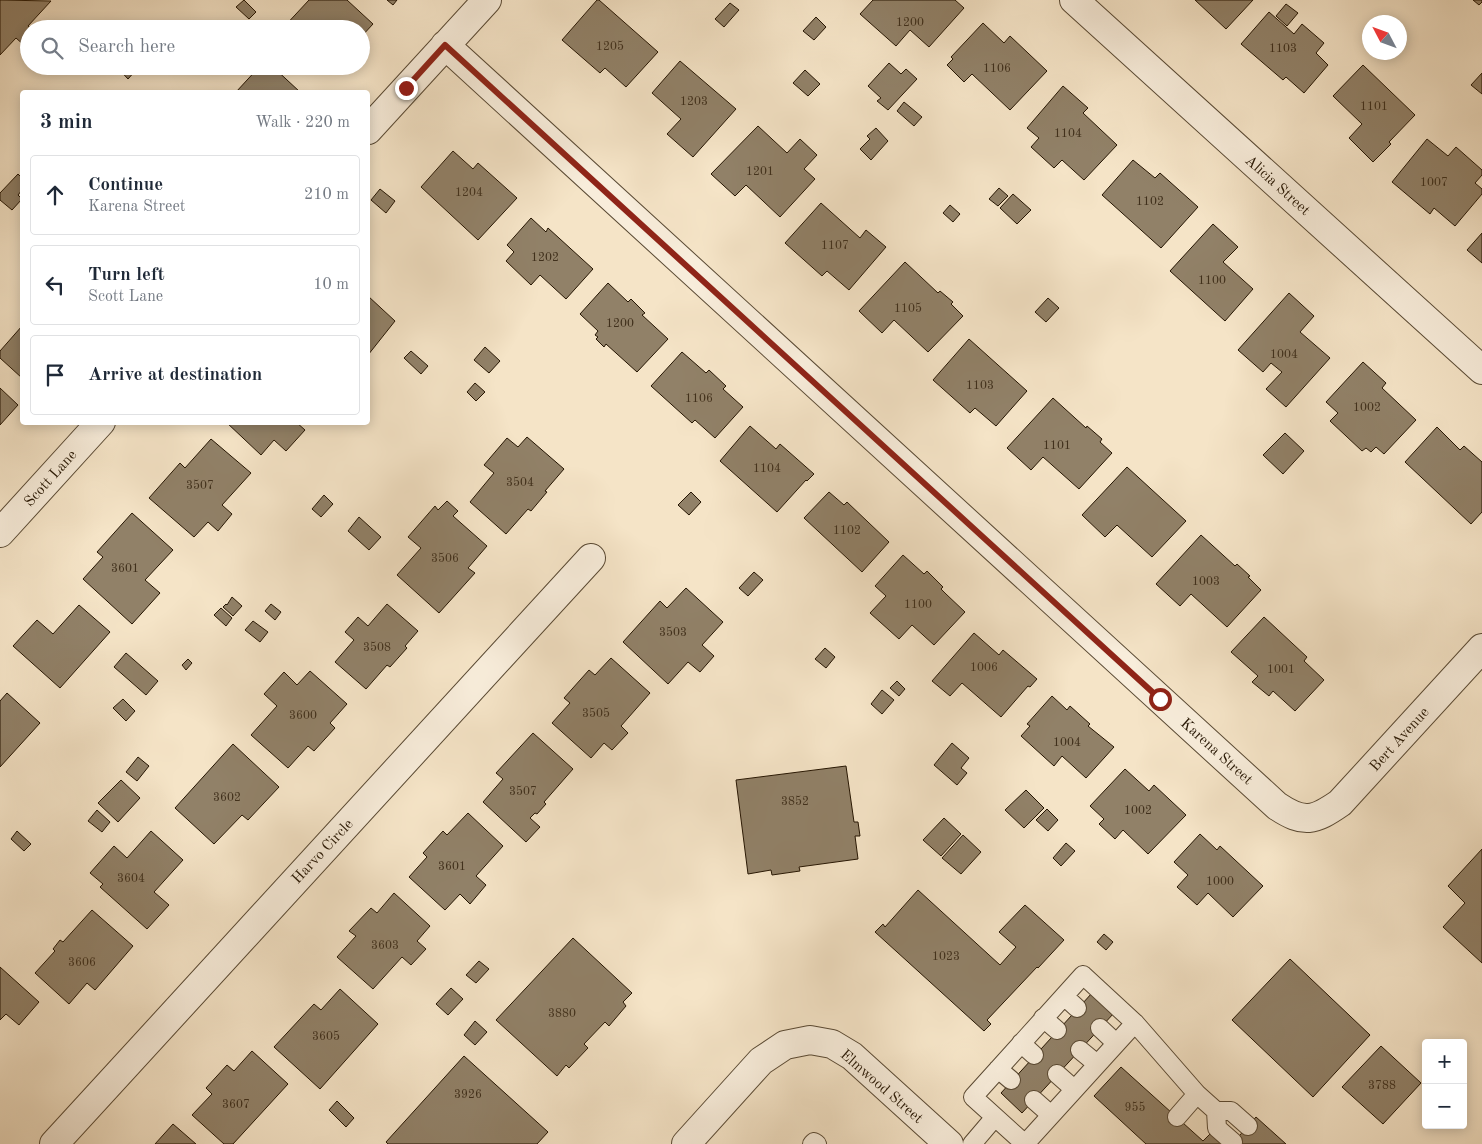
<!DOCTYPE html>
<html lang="en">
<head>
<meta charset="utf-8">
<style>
  :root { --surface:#fff; --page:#f6f6f7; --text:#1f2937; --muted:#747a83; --line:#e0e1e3 }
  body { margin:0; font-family:"Old Standard TT",serif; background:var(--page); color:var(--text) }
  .controls { position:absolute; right:15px; bottom:15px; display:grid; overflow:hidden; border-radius:5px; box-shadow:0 2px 12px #0003 }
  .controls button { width:45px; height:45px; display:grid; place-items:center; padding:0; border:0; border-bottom:1px solid var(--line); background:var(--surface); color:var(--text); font:25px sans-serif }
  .compass { position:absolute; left:1362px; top:15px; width:45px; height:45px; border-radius:50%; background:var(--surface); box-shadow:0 2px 12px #0003; rotate:311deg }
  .stop { position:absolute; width:15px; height:15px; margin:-11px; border:4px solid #8f2418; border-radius:50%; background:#fff }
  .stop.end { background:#8f2418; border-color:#fff; box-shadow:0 1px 5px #0008 }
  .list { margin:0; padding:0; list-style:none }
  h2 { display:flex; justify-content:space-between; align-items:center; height:65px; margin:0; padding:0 20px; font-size:21px }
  h2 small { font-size:16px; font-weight:400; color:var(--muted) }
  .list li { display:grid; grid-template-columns:32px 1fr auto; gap:15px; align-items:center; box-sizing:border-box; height:80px; margin:0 10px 10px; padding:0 10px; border:1px solid var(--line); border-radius:5px }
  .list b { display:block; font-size:19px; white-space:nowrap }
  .list p { margin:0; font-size:16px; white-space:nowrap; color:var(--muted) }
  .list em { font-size:16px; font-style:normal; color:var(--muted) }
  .icon { flex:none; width:28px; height:28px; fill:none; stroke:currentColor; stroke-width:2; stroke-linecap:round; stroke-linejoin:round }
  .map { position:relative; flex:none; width:1482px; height:1144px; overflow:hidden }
  .search { position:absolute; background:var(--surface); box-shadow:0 2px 12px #0003; left:20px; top:20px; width:350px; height:55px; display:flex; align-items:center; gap:12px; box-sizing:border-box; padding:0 18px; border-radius:28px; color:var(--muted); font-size:19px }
  .panel { position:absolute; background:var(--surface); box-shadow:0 2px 12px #0003; left:20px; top:90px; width:350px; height:335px; border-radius:5px }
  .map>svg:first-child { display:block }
  .building { fill:#918168; stroke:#251502 }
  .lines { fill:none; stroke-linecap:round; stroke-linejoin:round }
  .lane-casing { stroke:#594933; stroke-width:20 }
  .street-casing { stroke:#594933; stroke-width:30 }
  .lane { stroke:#f8eddb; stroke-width:18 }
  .street { stroke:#f8eddb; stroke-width:28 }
  .route { stroke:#8f2418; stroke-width:6 }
  .labels { text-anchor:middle; stroke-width:4; stroke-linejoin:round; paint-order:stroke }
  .number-label { font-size:12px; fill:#40301c }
  .street-label { font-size:15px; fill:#251502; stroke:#f8eddb }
</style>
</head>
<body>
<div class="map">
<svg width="1482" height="1144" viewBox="0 0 1482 1144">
  <rect width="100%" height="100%" fill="#f5e4c7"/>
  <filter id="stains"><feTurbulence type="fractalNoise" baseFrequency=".004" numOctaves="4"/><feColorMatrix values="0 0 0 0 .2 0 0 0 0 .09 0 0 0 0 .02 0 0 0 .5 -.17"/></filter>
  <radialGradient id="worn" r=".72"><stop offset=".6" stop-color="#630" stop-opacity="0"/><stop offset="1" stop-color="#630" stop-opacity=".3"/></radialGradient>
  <path class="building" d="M0 0 51 1 28 26 32 29H29V42L25 46 16 38 0 55Z
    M244 0 256 12 249 19 236 7Z
    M309 0H347L373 24 361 37V29H282Z
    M387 0H397L393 5Z
    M597 0H599L658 52 626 87 605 68 600 73 562 40Z
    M873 0H955L964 8 929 47 910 30 896 46 860 14Z
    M1195 0H1253L1226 29Z
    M1473 0H1482V2L1479 5Z
    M730 3 739 10 724 27 715 19Z
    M1286 4 1298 13 1287 26 1276 16Z
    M1269 12 1294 34 1302 24 1324 43 1316 53 1328 65 1304 93 1286 77 1283 80 1241 44Z
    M816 17 826 27 814 40 803 31Z
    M983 23 1004 43 1010 36 1047 71 1010 110 972 74 964 82 947 65 953 59 951 57Z
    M680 61 736 109 693 157 667 134 681 119 652 93Z
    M889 63 901 74 906 69 917 79 888 110 877 101 881 98 868 86Z
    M1363 65 1415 115 1389 142 1391 144 1373 162 1349 138 1362 124 1333 96Z
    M116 66H132L136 70 128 79Z
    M260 66H272L300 92H236Z
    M805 70 820 84 808 96 793 83Z
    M1482 73V94L1471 85Z
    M1063 86 1088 108 1083 113 1117 145 1084 180 1062 160 1054 168 1031 147 1039 138 1027 128Z
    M904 102 922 117 914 126 897 111Z
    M758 126 787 153 800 139 817 155 804 169 815 179 780 217 746 185 735 196 711 174Z
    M876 128 888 141 871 160 860 149 870 139 867 136Z
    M1427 139 1448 156 1456 147 1482 170V175L1475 183 1482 189V194L1455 226 1434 208 1430 214 1392 182Z
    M453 151 473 169 478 163 517 198 478 240 421 187Z
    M1133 160 1155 178 1160 173 1198 207 1161 248 1102 195Z
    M18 174 22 178V190L18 195 22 199 12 210 0 200V193Z
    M999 188 1008 196 998 206 989 199Z
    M380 189 395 201 386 213 371 200Z
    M1013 194 1031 210 1017 224 1000 208Z
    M821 203 860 238 866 230 886 247 849 290 827 271 822 276 785 243Z
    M950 205 960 214 953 222 943 213Z
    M531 218 546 232 548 228 593 269 566 299 540 275 531 285 506 261 514 252 507 245Z
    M1213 224 1238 247 1223 262 1253 289 1225 321 1170 271Z
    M1482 233V263L1467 250Z
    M905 262 938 293 940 291 953 302 951 304 963 316 928 352 894 320 882 333 859 311Z
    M608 283 628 302 631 299 645 313 642 315 668 339 637 372 606 344 604 347 596 339 598 337 595 335 598 331 580 314Z
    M1289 293 1314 316 1300 332 1330 358 1286 407 1266 389 1282 372 1271 363 1263 372 1238 350Z
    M368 296 395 321 368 355Z
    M1048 298 1059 308 1046 322 1035 312Z
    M22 326V378L0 358V351Z
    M969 339 1027 391 996 426 975 408 970 413 933 380Z
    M485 347 500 361 489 373 474 360Z
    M411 351 428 366 421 374 404 358Z
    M682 352 706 373 709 370 726 386 723 389 743 407 715 438 695 420 692 423 651 386Z
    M1363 362 1386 383 1382 388 1416 420 1384 454 1376 447 1371 452 1366 448 1362 451 1330 421 1338 413 1326 402Z
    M475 383 485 392 476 401 467 392Z
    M0 388 18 405 0 425Z
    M1053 398 1086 428 1087 426 1102 439 1100 442 1112 453 1079 489 1043 457 1031 470 1007 448Z
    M226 422H296L305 430 286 451 274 440 261 455Z
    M750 426 776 449 780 444 814 474 807 481 806 480 777 512 720 461Z
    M1437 427 1460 450 1464 446 1482 462V512L1471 524 1405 462Z
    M1285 433 1304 451 1283 474 1263 455Z
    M527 437 564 469 545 491 547 492 531 511 528 509 506 534 470 502 494 473 484 465 507 438 518 447Z
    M211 439 251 473 222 505 232 514 218 531 208 522 194 537 149 498 180 463 185 468Z
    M1127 467 1186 521 1152 557 1117 525 1105 537 1082 515Z
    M691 492 701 502 689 515 678 505Z
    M829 492 844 505 847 502 889 542 862 572 804 518Z
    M324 495 333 504 321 517 312 509Z
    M447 501 458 511 453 516 487 546 468 568 475 573 439 613 397 575 421 548 408 537 435 506 438 510Z
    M132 513 173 550 145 580 160 593 132 624 83 579 103 557 97 552Z
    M359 517 381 537 369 550 348 531Z
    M1201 535 1235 566 1237 564 1250 576 1248 577 1261 590 1227 627 1191 594 1180 606 1156 584Z
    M903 555 924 574 927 571 943 587 941 589 946 594 965 612 934 645 912 625 899 639 870 613 886 596 875 586Z
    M754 572 763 580 748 596 739 588Z
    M686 588 723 622 702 645 714 656 700 672 688 662 668 684 623 642 660 601 667 608Z
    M232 597 242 606 233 616 223 607 226 604 227 605Z
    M271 604 281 612 275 620 265 611Z
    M387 604 418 631 405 646 407 648 390 667 387 665 366 689 335 662 354 640 345 632 358 617 368 626Z
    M79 605 110 632 60 688 13 646 37 620 53 634Z
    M221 608 232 618 226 626 214 615Z
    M1264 617 1307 657 1304 661 1324 680 1295 711 1273 691 1269 696 1252 682 1258 676 1231 652Z
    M253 621 268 632 260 642 245 630Z
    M974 633 999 655 1003 650 1037 679 1030 687 1028 686 1001 717 962 683 950 696 932 681Z
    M825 648 835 657 826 668 815 659Z
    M126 653 158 681 146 695 114 667Z
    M611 658 650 693 621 726 628 733 612 750 604 743 591 758 552 723 570 703 564 698 589 670 595 675Z
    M188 659 192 663 186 670 182 665Z
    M310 671 347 704 330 723 335 728 314 751 308 746 288 768 251 735 277 706 264 694 284 672 297 685Z
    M897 681 905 689 899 696 890 688Z
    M882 690 894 700 882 714 871 704Z
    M7 693 40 723 0 767V701Z
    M1052 696 1067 710 1070 706 1090 724 1088 726 1114 747 1086 778 1062 756 1054 766 1021 736 1030 726 1027 724Z
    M123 699 135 711 126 721 113 708Z
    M533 733 573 769 544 802 546 804 537 814 535 813 530 818 540 827 526 842 483 802 503 779 496 773Z
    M952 743 969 758 961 768 967 773 957 785 934 765Z
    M233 744 279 787 248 820 242 815 214 844 175 808Z
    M138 757 149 766 137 781 126 772Z
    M846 766 854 822H858L860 836H855L858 859 799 867 800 871 772 875 771 870 748 874 736 780Z
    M1125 769 1149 791 1154 785 1186 815 1148 854 1123 830 1115 839 1099 824 1104 819 1090 806Z
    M121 780 140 798 118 822 98 803Z
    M1026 790 1044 808 1024 828 1005 810Z
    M1047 809 1058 820 1048 831 1036 820Z
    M97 810 110 822 102 832 88 821Z
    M468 813 503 846 476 876 486 885 470 904 460 894 445 910 409 877 427 857 423 853 443 831 447 835Z
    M944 818 961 834 941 856 923 840Z
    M17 831 31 844 24 851 11 839Z
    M151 831 183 860 154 892 169 905 147 929 100 887 103 884 90 873 114 846 127 858Z
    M1200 834 1217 850 1220 846 1263 886 1233 917 1208 893 1197 905 1177 887 1188 875 1174 862Z
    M963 835 981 852 961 874 942 858Z
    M1066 843 1075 851 1061 866 1053 858Z
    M1482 849V963L1443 927 1465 903 1448 886Z
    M918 890 1000 965 1016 947 999 932 1025 905 1064 940 1038 968 1037 967 987 1020 991 1024 984 1031 875 932 883 924 885 927Z
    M394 893 430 926 417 941 426 949 411 965 402 957 373 989 337 957 356 936 349 931 371 908 377 913Z
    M92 910 133 946 95 990 87 983 69 1004 35 973 55 951 53 949 60 940 63 942Z
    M1104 934 1113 942 1106 950 1097 942Z
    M573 938 632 993 623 1002 626 1006 609 1026 605 1022 584 1044 588 1048 569 1068 566 1065 557 1076 496 1020Z
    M1290 959 1370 1035 1313 1097 1232 1020Z
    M479 961 489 969 476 983 466 975Z
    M0 967 39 1002 19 1025 6 1014 0 1020Z
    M451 988 463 999 448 1015 436 1004Z
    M340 989 378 1024 320 1089 274 1047 314 1004 321 1010Z
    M1092 993 1114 1013 1022 1113 1001 1093Z
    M475 1021 487 1032 475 1045 464 1035Z
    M1381 1046 1421 1083 1383 1124 1342 1087Z
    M252 1051 288 1084 233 1144H224L192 1115 212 1094 206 1088 227 1065 234 1071Z
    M464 1056 548 1132 537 1144H388L386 1142Z
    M1121 1067 1203 1141 1212 1132 1225 1144H1146L1094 1096Z
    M337 1101 354 1118 346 1127 329 1110Z
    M1256 1117 1286 1144H1232Z
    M173 1124 196 1144H155Z"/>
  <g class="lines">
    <g class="lane-casing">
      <path id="lane" d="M1064 996 1077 1008
        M1043 1018 1057 1030
        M1100 1028 1116 1043
        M1021 1043 1034 1055
        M1080 1050 1097 1064
        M998 1069 1011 1080
        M1057 1074 1074 1089
        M1034 1100 1051 1115
        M1216 1111 1217 1128 1233 1142
        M1177 1117 1197 1094
        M812 1144 814 1142 817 1144
        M972 1144 995 1117
        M1025 1144 973 1097 1083 975 1135 1023 1197 1094 1216 1111H1231L1248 1126
        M1025 1144 1135 1023"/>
    </g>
    <g class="street-casing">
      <path id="street" d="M1074 0 1482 370
        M445 45 1277 806C1304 824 1314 821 1340 803L1482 648
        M368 130 487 0
        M0 533 101 422
        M54 1144 591 558
        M686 1144 761 1061 785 1045 810 1040 832 1044 852 1056 949 1144"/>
    </g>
    <use href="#lane" class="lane"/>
    <use href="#street" class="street"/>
  </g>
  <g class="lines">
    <path class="route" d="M406 88 445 45 1160 699"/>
  </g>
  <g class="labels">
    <g class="number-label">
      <text x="910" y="26">1200</text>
      <text x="610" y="50">1205</text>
      <text x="1283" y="52">1103</text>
      <text x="997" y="72">1106</text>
      <text x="694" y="105">1203</text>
      <text x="1374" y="110">1101</text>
      <text x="1068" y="137">1104</text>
      <text x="760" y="175">1201</text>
      <text x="1434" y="186">1007</text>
      <text x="469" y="196">1204</text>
      <text x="1150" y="205">1102</text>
      <text x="835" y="249">1107</text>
      <text x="545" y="261">1202</text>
      <text x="1212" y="284">1100</text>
      <text x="908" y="312">1105</text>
      <text x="620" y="327">1200</text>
      <text x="1284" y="358">1004</text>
      <text x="980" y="389">1103</text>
      <text x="699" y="402">1106</text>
      <text x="1367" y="411">1002</text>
      <text x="1057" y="449">1101</text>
      <text x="767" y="472">1104</text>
      <text x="520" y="486">3504</text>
      <text x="200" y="489">3507</text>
      <text x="847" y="534">1102</text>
      <text x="445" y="562">3506</text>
      <text x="125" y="572">3601</text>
      <text x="1206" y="585">1003</text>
      <text x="918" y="608">1100</text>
      <text x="673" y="636">3503</text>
      <text x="377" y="651">3508</text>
      <text x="984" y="671">1006</text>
      <text x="1281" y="673">1001</text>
      <text x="596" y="717">3505</text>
      <text x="303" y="719">3600</text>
      <text x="1067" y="746">1004</text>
      <text x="523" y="795">3507</text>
      <text x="227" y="801">3602</text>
      <text x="795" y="805">3852</text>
      <text x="1138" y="814">1002</text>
      <text x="452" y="870">3601</text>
      <text x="131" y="882">3604</text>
      <text x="1220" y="885">1000</text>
      <text x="385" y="949">3603</text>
      <text x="946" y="960">1023</text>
      <text x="82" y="966">3606</text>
      <text x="562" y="1017">3880</text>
      <text x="326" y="1040">3605</text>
      <text x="1382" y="1089">3788</text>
      <text x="468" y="1098">3926</text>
      <text x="236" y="1108">3607</text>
      <text x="1135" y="1111">955</text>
    </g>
    <g class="street-label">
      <text transform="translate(1278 185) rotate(42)" y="5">Alicia Street</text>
      <text transform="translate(50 478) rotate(-48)" y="5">Scott Lane</text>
      <text transform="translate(1399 739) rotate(-48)" y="5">Bert Avenue</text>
      <text transform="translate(1217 751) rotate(42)" y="5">Karena Street</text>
      <text transform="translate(322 851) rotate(-47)" y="5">Harvo Circle</text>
      <text transform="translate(882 1086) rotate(41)" y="5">Elmwood Street</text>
    </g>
  </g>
  <rect width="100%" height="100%" filter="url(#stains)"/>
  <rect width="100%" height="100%" fill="url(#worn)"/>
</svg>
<div class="controls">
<button>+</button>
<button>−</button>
</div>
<svg class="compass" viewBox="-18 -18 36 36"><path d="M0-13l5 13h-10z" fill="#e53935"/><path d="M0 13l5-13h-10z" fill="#747a83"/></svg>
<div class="stop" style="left:1160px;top:699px"></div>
<div class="stop end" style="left:406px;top:88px"></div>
<div class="search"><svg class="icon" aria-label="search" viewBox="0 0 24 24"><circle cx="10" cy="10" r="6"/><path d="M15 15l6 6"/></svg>Search here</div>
<section class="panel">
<h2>3 min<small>Walk · 220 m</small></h2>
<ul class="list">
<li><svg class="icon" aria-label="ahead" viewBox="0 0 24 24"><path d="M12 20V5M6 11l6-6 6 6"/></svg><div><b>Continue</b><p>Karena Street</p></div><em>210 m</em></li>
<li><svg class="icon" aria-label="left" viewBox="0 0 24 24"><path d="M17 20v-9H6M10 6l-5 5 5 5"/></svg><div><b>Turn left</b><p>Scott Lane</p></div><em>10 m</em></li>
<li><svg class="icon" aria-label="arrive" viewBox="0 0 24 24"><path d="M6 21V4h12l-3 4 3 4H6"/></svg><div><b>Arrive at destination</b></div></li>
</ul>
</section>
</div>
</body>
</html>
